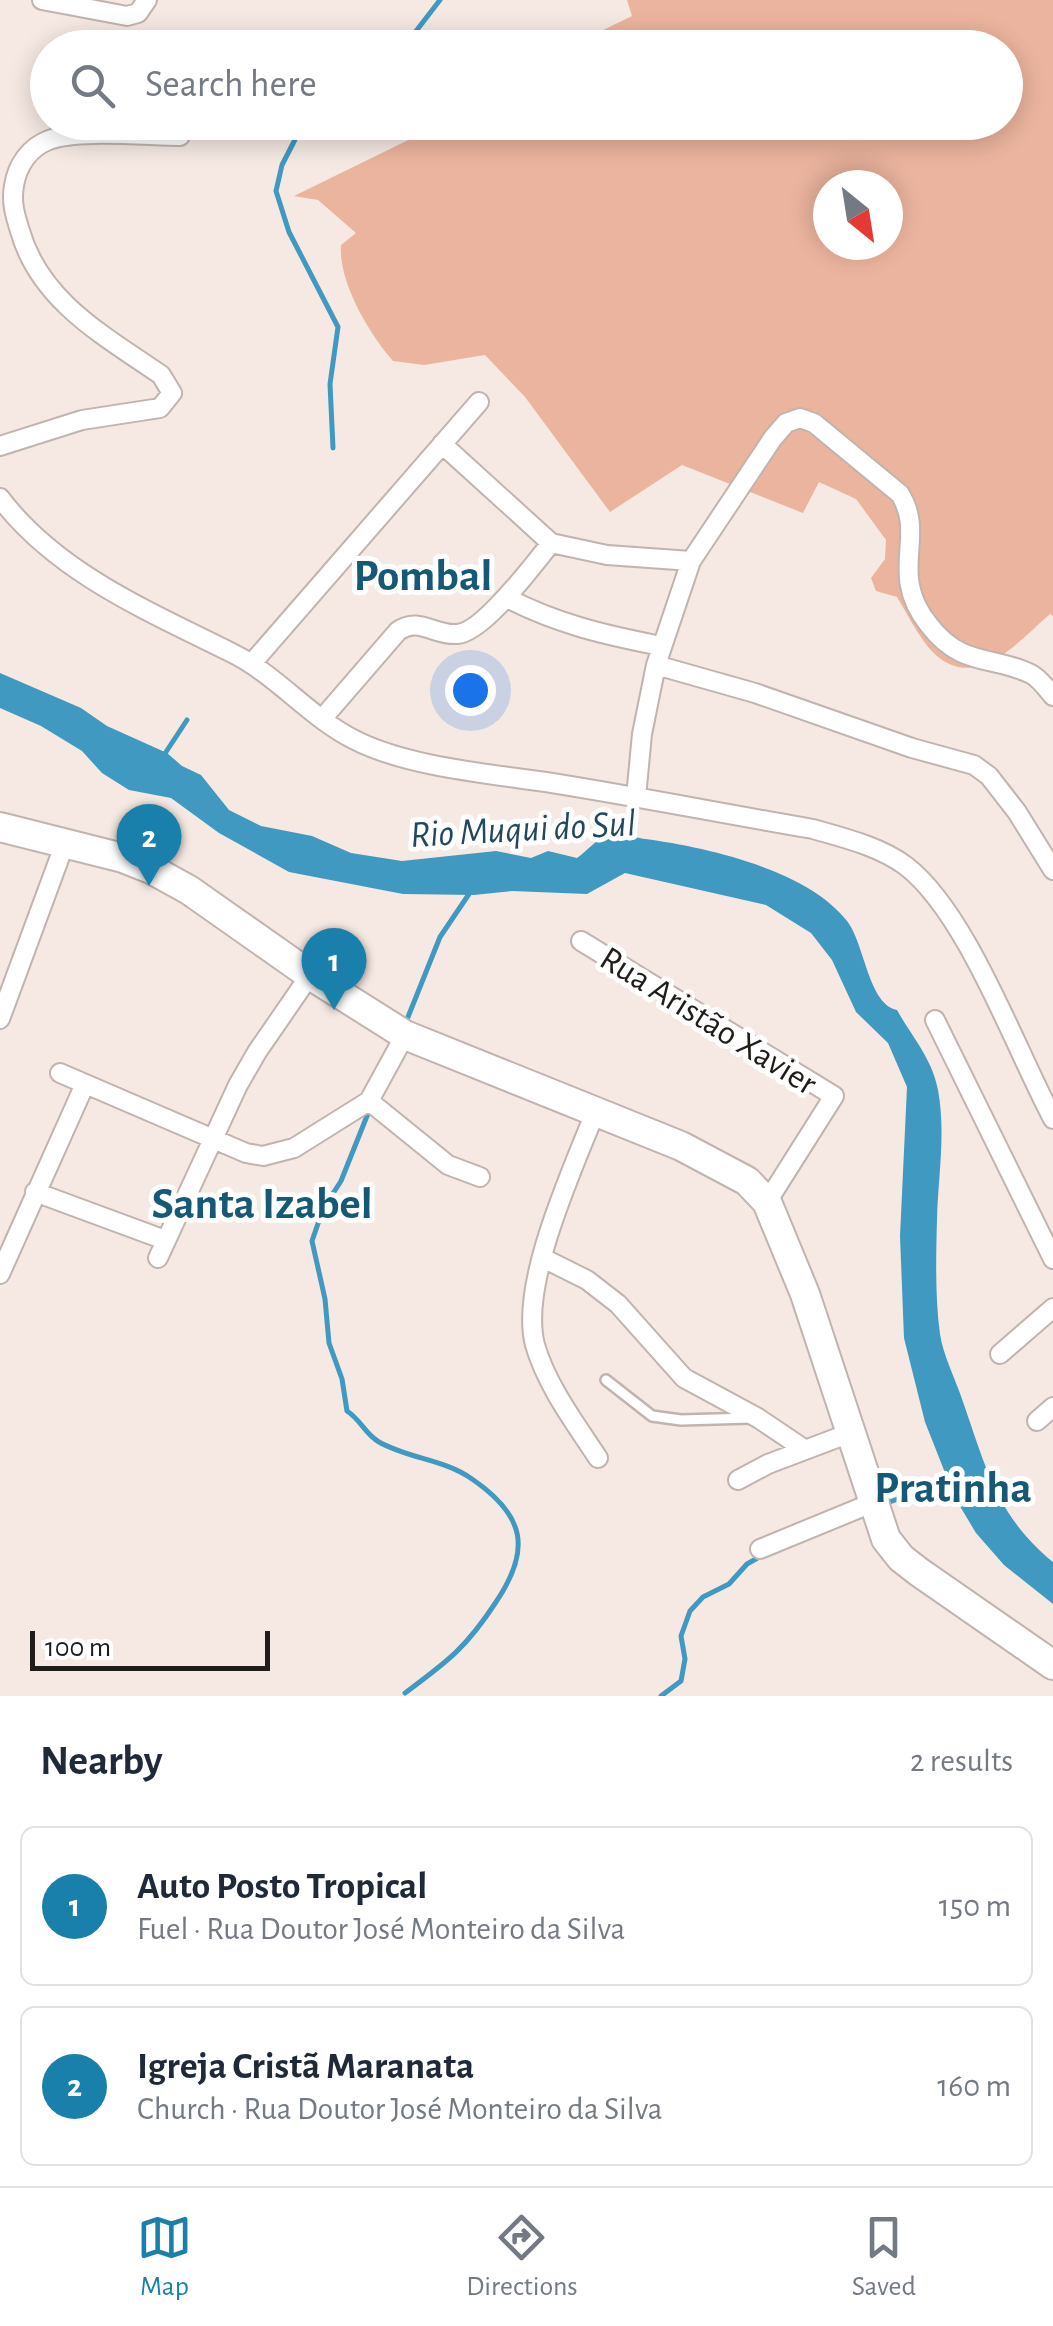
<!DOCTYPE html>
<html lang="en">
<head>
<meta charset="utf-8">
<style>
  :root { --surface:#fff; --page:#f6f6f7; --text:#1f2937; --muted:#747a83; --line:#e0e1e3; --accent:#1880aa }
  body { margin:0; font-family:"Alegreya Sans",sans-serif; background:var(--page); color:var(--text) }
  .compass { position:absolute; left:813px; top:170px; width:90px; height:90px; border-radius:50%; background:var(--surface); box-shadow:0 5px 25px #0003; rotate:150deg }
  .scale { position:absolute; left:30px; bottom:25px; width:240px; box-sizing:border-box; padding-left:10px; border:5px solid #201c1a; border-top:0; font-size:28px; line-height:35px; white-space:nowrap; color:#201c1a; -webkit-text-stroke:8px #fff; paint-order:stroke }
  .you { position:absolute; left:470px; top:690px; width:35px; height:35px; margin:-25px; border:8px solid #fff; border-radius:50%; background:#1a73e8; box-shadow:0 0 0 15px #1a73e833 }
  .badge { display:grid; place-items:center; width:65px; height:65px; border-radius:50%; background:var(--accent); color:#fff; font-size:32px; font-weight:700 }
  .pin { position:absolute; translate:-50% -82px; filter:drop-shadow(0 2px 5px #0008) }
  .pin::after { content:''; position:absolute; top:52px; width:35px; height:30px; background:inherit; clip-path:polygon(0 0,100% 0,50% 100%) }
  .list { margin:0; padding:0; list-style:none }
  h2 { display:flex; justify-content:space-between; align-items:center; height:130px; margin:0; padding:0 40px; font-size:42px }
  h2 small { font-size:32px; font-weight:400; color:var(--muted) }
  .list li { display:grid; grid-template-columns:65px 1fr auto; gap:30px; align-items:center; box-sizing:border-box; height:160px; margin:0 20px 20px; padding:0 20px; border:2px solid var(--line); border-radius:15px }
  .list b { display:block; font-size:38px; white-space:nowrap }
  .list p { margin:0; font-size:32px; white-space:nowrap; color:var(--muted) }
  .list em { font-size:32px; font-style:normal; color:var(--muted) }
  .icon { flex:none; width:55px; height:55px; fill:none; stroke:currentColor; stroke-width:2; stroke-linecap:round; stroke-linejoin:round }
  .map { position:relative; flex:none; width:1053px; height:1696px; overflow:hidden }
  .search { position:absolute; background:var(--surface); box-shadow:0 5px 25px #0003; left:30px; right:30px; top:30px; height:110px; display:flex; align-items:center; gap:25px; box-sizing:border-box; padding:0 35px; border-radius:55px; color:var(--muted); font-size:38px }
  .sheet { height:490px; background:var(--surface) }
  nav { display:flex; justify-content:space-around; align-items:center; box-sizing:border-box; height:140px; border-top:2px solid var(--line); background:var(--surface); font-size:28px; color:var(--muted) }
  nav a { display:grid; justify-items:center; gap:5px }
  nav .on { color:var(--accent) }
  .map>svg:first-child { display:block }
  .green { fill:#ebb49e; fill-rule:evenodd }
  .water { fill:#3f99c1 }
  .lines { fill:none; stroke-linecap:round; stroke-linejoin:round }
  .stream { stroke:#3f99c1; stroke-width:5 }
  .service-casing { stroke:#c1b4af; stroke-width:14 }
  .minor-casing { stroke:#c1b4af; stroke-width:22 }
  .primary-casing { stroke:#c1b4af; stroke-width:32 }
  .service { stroke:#fff; stroke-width:9 }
  .minor { stroke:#fff; stroke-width:18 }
  .primary { stroke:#fff; stroke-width:28 }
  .labels { text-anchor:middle; stroke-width:10; stroke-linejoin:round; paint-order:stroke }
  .street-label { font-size:35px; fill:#201c1a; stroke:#fff }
  .water-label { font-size:38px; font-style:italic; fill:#22485b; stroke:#fff }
  .district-label { font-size:45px; font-weight:bold; fill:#155976; stroke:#fff }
</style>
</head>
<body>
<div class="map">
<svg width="1053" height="1696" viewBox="0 0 1053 1696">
  <rect width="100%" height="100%" fill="#f6e9e3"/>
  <path class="green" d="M627 0H1053V616L1050 614C1020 640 978 691 937 656 921 642 908 615 897 597L876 591 871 578 885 559 886 540 856 499 819 482 803 513 682 465 610 512 525 397 485 355 424 365 393 361C369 334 338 281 341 245L356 233 318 200 294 196 443 123 1006 122V48L568 47 632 16ZM828 185H888V245H828Z"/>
  <path class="water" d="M0 673 81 708 107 726 167 753 182 766 201 775 229 810 261 826 312 836 351 853 402 861 496 851 531 858 548 851 577 858C587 851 595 840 607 836 619 833 634 837 645 839 706 847 808 870 847 921 865 944 868 1004 897 1010 912 1037 932 1058 938 1090 946 1133 938 1177 937 1220 936 1256 935 1298 940 1334 943 1355 955 1378 962 1399 985 1464 996 1516 1053 1562V1604L1004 1565 976 1533 955 1498 925 1422 904 1338 900 1236 907 1087 888 1043 856 1012 832 960 811 933 766 905 625 873 587 894 512 891 474 895 403 894 289 872 219 833 171 798 129 790 102 773 82 751 41 726 0 708Z"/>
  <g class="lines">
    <path class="stream" d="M403 48 440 0
      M304 122 282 165 276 191 289 232 338 327 330 384 333 448
      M164 755 187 720
      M406 1022 440 937 469 894
      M371 1106 341 1181 323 1209 312 1241 325 1299 329 1343 342 1379 347 1411C361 1420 365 1434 379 1442 409 1459 444 1459 472 1479 526 1516 531 1550 496 1602 466 1648 448 1661 405 1693
      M884 1504 953 1479
      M661 1696 681 1681 685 1659 681 1636 690 1611 703 1597 729 1584 747 1564 763 1555"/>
    <g class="service-casing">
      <path id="service" d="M606 1380 652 1416 681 1420 751 1418"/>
    </g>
    <g class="minor-casing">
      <path id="minor" d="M42 0 127 16 138 13 147 0
        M442 444 551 543 607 555 691 561
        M0 446 82 420 160 408 172 393 161 375C103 335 40 301 20 231 15 215 11 202 14 186 17 165 30 147 49 140 76 129 148 136 180 136
        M0 498C57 573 148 611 230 652 276 674 308 716 353 739 406 767 492 774 552 783 639 797 726 814 813 829 844 838 879 846 906 866 967 913 1015 1048 1053 1119
        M507 598C557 624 605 635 661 646
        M253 662 479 402
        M656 665 755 693 912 748 974 765 989 776 1017 812 1053 870
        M322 719 398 631C419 616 434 636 457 634 483 633 534 564 551 543
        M636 797 642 734 656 665 691 561 773 438 786 423 800 418 814 423 900 494C927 537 887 573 929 625 962 668 993 655 1031 674 1039 678 1047 689 1053 696
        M581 941 834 1096 767 1202
        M0 1019 65 843
        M935 1020 1053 1259
        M60 1073 246 1153 263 1156 294 1148 369 1101 405 1035
        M369 1101 448 1165 480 1177
        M596 1110C573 1169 519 1284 535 1345 547 1386 575 1423 598 1458
        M35 1192 165 1240
        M158 1258 238 1085 257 1052 310 975
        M543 1258 587 1280 618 1304 684 1378 758 1418 804 1449
        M0 1274 85 1084
        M1000 1354 1053 1308
        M1037 1421 1053 1407
        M738 1480 768 1464 850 1433
        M760 1549 872 1503"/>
    </g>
    <g class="primary-casing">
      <path id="primary" d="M0 827 123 858 151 869 189 890 310 975 405 1035 681 1146 747 1181 767 1202 805 1294 886 1539 901 1558 919 1572 1053 1665"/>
    </g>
    <use href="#service" class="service"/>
    <use href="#minor" class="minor"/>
    <use href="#primary" class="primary"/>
  </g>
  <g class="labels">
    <g class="street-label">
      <text transform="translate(709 1020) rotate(32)" y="12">Rua Aristão Xavier</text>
    </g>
    <g class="water-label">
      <text transform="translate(523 828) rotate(-3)" y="13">Rio Muqui do Sul</text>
    </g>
    <g class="district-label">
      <text x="423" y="590">Pombal</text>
      <text x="262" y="1218">Santa Izabel</text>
      <text x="953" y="1502">Pratinha</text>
    </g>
  </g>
</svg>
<svg class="compass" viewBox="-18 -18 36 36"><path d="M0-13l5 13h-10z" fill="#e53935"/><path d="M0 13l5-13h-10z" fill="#747a83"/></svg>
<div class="scale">100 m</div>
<div class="you"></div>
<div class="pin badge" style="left:334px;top:1010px">1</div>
<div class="pin badge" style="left:149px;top:886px">2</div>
<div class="search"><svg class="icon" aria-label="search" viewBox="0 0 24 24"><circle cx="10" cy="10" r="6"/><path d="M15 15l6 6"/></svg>Search here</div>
</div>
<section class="sheet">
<h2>Nearby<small>2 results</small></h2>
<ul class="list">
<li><span class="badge">1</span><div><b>Auto Posto Tropical</b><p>Fuel · Rua Doutor José Monteiro da Silva</p></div><em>150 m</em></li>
<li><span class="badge">2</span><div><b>Igreja Cristã Maranata</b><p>Church · Rua Doutor José Monteiro da Silva</p></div><em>160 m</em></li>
</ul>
</section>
<nav>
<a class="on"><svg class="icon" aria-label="map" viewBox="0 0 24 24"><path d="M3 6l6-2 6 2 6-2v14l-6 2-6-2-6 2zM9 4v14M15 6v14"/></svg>Map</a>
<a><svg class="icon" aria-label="directions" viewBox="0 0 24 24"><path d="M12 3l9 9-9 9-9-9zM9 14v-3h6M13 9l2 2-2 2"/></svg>Directions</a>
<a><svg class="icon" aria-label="saved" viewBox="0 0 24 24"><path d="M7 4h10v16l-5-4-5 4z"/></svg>Saved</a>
</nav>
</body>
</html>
